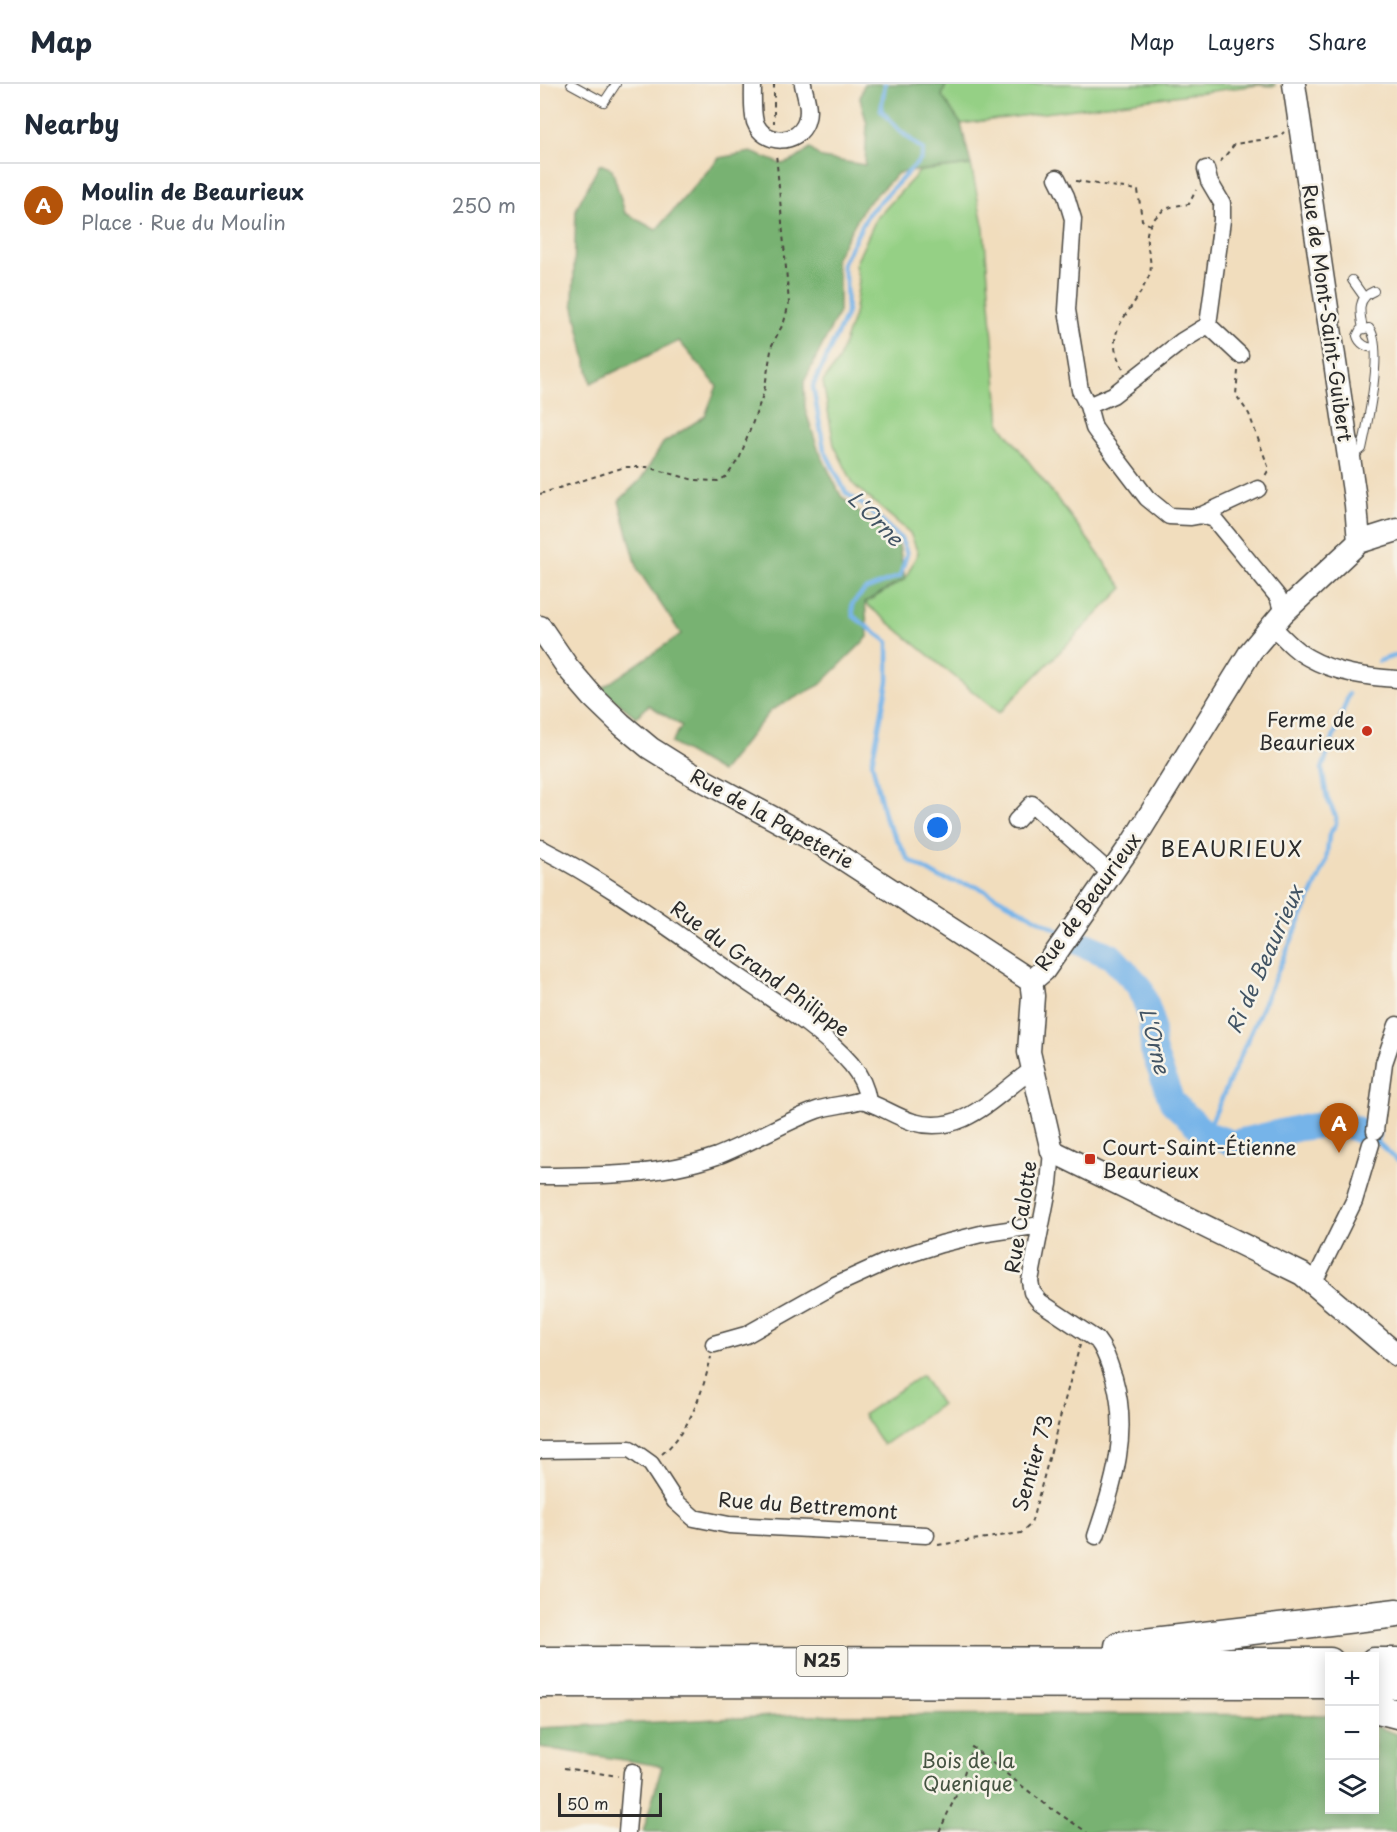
<!DOCTYPE html>
<html lang="en">
<head>
<meta charset="utf-8">
<style>
  :root { --surface:#fff; --page:#f6f6f7; --text:#1f2937; --muted:#747a83; --line:#e0e1e3; --accent:#b45309 }
  body { margin:0; font-family:"Playpen Sans",sans-serif; background:var(--page); color:var(--text) }
  .controls { position:absolute; right:18px; bottom:18px; display:grid; overflow:hidden; border-radius:0px; box-shadow:0 3px 15px #0003 }
  .controls button { width:54px; height:54px; display:grid; place-items:center; padding:0; border:0; border-bottom:2px solid var(--line); background:var(--surface); color:var(--text); font:30px sans-serif }
  .scale { position:absolute; left:18px; bottom:15px; width:104px; box-sizing:border-box; padding-left:6px; border:3px solid #2b2b2b; border-top:0; font-size:16px; line-height:21px; white-space:nowrap; color:#2b2b2b; -webkit-text-stroke:4px #f7f3e8; paint-order:stroke }
  .you { position:absolute; left:398px; top:744px; width:21px; height:21px; margin:-15px; border:4px solid #fff; border-radius:50%; background:#1a73e8; box-shadow:0 0 0 9px #1a73e833 }
  .badge { display:grid; place-items:center; width:39px; height:39px; border-radius:50%; background:var(--accent); color:#fff; font-size:20px; font-weight:700 }
  .pin { position:absolute; translate:-50% -50px; filter:drop-shadow(0 2px 3px #0008) }
  .pin::after { content:''; position:absolute; top:32px; width:21px; height:18px; background:inherit; clip-path:polygon(0 0,100% 0,50% 100%) }
  .list { margin:0; padding:0; list-style:none }
  h2 { display:flex; justify-content:space-between; align-items:center; height:78px; margin:0; padding:0 24px; font-size:26px }
  h2 small { font-size:20px; font-weight:400; color:var(--muted) }
  .list li { display:grid; grid-template-columns:39px 1fr auto; gap:18px; align-items:center; box-sizing:border-box; height:84px; padding:0 24px; border-top:2px solid var(--line) }
  .list b { display:block; font-size:22px; white-space:nowrap }
  .list p { margin:0; font-size:20px; white-space:nowrap; color:var(--muted) }
  .list em { font-size:20px; font-style:normal; color:var(--muted) }
  .icon { flex:none; width:33px; height:33px; fill:none; stroke:currentColor; stroke-width:2; stroke-linecap:round; stroke-linejoin:round }
  .map { position:relative; flex:none; width:857px; height:1748px; overflow:hidden }
  header { display:flex; align-items:center; gap:36px; box-sizing:border-box; height:84px; padding:0 30px; background:var(--surface); border-bottom:2px solid var(--line) }
  header strong { font-size:28px }
  nav { display:flex; gap:33px; margin-inline-start:auto; font-size:21px }
  main { display:flex }
  aside { flex:1; background:var(--surface) }
  .map>svg:first-child { display:block }
  .green { fill:#95d085; stroke:#607e58; stroke-width:1.5 }
  .forest { fill:#78b272; stroke:#526e4e; stroke-width:1.5 }
  .lines { fill:none; stroke-linecap:round; stroke-linejoin:round }
  .stream { stroke:#76b4e9; stroke-width:4.5 }
  .river { stroke:#76b4e9; stroke-width:26 }
  .lane-casing { stroke:#494641; stroke-width:10 }
  .street-casing { stroke:#494641; stroke-width:19 }
  .secondary-casing { stroke:#494641; stroke-width:25 }
  .highway-casing { stroke:#494641; stroke-width:31 }
  .path { stroke:#494641; stroke-width:2; stroke-dasharray:4.5 4.5; stroke-linecap:butt }
  .lane { stroke:#fff; stroke-width:8 }
  .street { stroke:#fff; stroke-width:16 }
  .secondary { stroke:#fff; stroke-width:22 }
  .highway { stroke:#fff; stroke-width:28 }
  .poi-dot { fill:#c8321e; stroke:#f7f3e8; stroke-width:2 }
  .labels { text-anchor:middle; stroke-width:5; stroke-linejoin:round; paint-order:stroke }
  .shield { fill:#f7f3e8; stroke:#686764; stroke-width:1.5 }
  .shield-label { font-size:18px; font-weight:bold; fill:#2b2b2b }
  .street-label { font-size:20px; fill:#2b2b2b; stroke:#f7f3e8 }
  .poi-label { font-size:20px; fill:#2b2b2b; stroke:#f7f3e8; text-anchor:end }
  .park-label { font-size:20px; fill:#465442; stroke:#f7f3e8 }
  .water-label { font-size:21px; font-style:italic; fill:#425464; stroke:#f7f3e8 }
  .quarter-label { font-size:22px; letter-spacing:1.5px; fill:#2b2b2b; stroke:#f7f3e8 }
</style>
</head>
<body>
<header>
<strong>Map</strong>
<nav><a>Map</a><a>Layers</a><a>Share</a></nav>
</header>
<main>
<aside>
<h2>Nearby<small></small></h2>
<ul class="list">
<li><span class="badge">A</span><div><b>Moulin de Beaurieux</b><p>Place · Rue du Moulin</p></div><em>250 m</em></li>
</ul>
</aside>
<div class="map">
<svg width="857" height="1748" viewBox="0 0 857 1748">
  <rect width="100%" height="100%" fill="#f7f3e8"/>
  <filter id="ink" filterUnits="userSpaceOnUse"><feTurbulence type="fractalNoise" baseFrequency=".0167" numOctaves="2"/><feDisplacementMap in="SourceGraphic" scale="12" xChannelSelector="R" yChannelSelector="G"/><feConvolveMatrix kernelMatrix="1 2 1 2 8 2 1 2 1" color-interpolation-filters="sRGB"/></filter>
  <filter id="wash" filterUnits="userSpaceOnUse"><feTurbulence type="fractalNoise" baseFrequency=".008" numOctaves="4" result="noise"/><feDisplacementMap in="SourceGraphic" scale="24" xChannelSelector="R" yChannelSelector="G"/><feGaussianBlur stdDeviation="1.35" result="paint"/><feColorMatrix in="noise" values="0 0 0 0 0 0 0 0 0 0 0 0 0 0 0 0 0 1.4 0 .05"/><feComposite in="paint" operator="in"/></filter>
  <g filter="url(#wash)">
    <rect width="100%" height="100%" fill="#f1ddbd"/>
    <path class="green" d="M406 0H735V2L717 1 421 40 402 12Z
      M431 81 444 145 460 340 541 446 583 504 459 629 325 519 365 495 378 469 370 449 314 401 294 361 283 298 298 277 314 231 319 197 315 181 336 135 380 87Z
      M382 1291 401 1321 343 1361 323 1331Z"/>
    <path class="forest" d="M324 0H406L402 12 421 40 431 81 358 89 324 123 295 175 299 195V228L264 298 265 325 278 365 301 412 359 462 365 495 325 518 328 553 280 601 231 626 181 688 131 659 142 642 109 621 96 633 61 605 141 550 98 486 79 417 102 394 123 359 165 332 177 302 139 257 51 299 33 219 36 125 60 80 72 85 85 129 116 146 179 74 211 68 242 80 254 76 270 65 282 74 325 81 327 40 320 14Z
      M568 1630 789 1631 790 1726H834L835 1642 857 1650V1748H103L122 1682 0 1663V1644L256 1631Z"/>
    <g class="lines">
      <path class="stream" d="M345 0 341 26 359 46 383 66 381 75 328 130 302 180 306 197 307 229 273 302 284 365 306 409 326 423 362 456 367 470 360 492 325 506 312 520 313 532 348 558V597L332 678 345 735 369 776 400 794 438 803 520 847
        M839 577 857 571
        M666 1050 786 778 789 751 796 740V733L787 714 782 685 809 610
        M834 1055 857 1076"/>
      <path class="river" d="M536 857 571 872 600 903 611 934 613 966 632 1018 666 1050 693 1059 759 1044 792 1040 806 1041 828 1050"/>
    </g>
  </g>
  <g filter="url(#ink)">
    <g class="lines">
      <g class="lane-casing">
        <path id="lane" d="M31 0 64 18 76 0
          M812 196 824 213
          M823 245C820 229 816 214 834 207
          M812 373 822 365C827 342 845 261 829 244L820 246 817 252C819 259 827 265 835 263"/>
      </g>
      <g class="street-casing">
        <path id="street" d="M213 0C213 12 212 27 215 38 224 62 258 61 266 38 271 25 265 12 263 0
          M517 94 526 112 533 135 527 226 540 306 548 322 554 344 559 351 607 414 629 432 651 433 662 431 718 405
          M668 241 700 271
          M548 322 573 311 642 257 668 241 682 136V119L669 97 666 85
          M662 431 674 435 738 513 743 529
          M733 543C744 554 755 567 769 574 795 589 827 593 857 595
          M476 737 492 720 570 789
          M0 764C67 798 130 845 192 888 230 914 281 945 311 980 320 991 326 1003 328 1017
          M835 1047 844 979 857 941
          M512 1067 509 1100 490 1197 492 1208 500 1218 557 1256C566 1267 569 1280 574 1294 590 1350 574 1398 556 1452
          M0 1092C59 1092 120 1092 177 1072 211 1059 242 1039 277 1026 291 1021 307 1021 321 1016 338 1020 354 1032 373 1038 423 1053 455 1011 492 986
          M774 1198 814 1117 831 1060
          M174 1260 206 1251 293 1202 348 1177 401 1160 441 1150 501 1141
          M0 1366 90 1365 111 1380 135 1417 154 1434 189 1441 386 1451
          M87 1748 92 1688"/>
      </g>
      <g class="secondary-casing">
        <path id="secondary" d="M754 0 816 421 819 458
          M0 543 28 584 53 613 81 640 110 664 150 689 279 759 491 897
          M491 897 504 886 593 758 711 567 743 529 819 458 857 446
          M491 897 493 912 489 968 512 1067 762 1190 857 1271"/>
      </g>
      <g class="highway-casing">
        <path id="highway" d="M579 1562 857 1529
          M0 1577 790 1578
          M834 1578H857
          M0 1599 790 1600
          M834 1600H857
          M834 1624 857 1630"/>
      </g>
      <path class="path" d="M234 0V39
        M680 78 695 60 739 53 744 48
        M536 97 598 106 602 136 610 141
        M583 284C561 249 589 232 604 202 606 198 609 193 610 189 614 173 600 155 611 140 621 123 632 122 649 120L656 106
        M698 287 696 311 709 330 729 385 725 392
        M0 410 85 383H107L154 396 178 397 187 392 200 373 224 308 232 261 244 238 249 219 236 69
        M122 1370C150 1347 163 1307 171 1273
        M398 1461 481 1449 491 1440 540 1261
        M24 1684 78 1692
        M399 1748 420 1703 432 1663 509 1723 547 1748"/>
      <use href="#lane" class="lane"/>
      <use href="#street" class="street"/>
      <use href="#secondary" class="secondary"/>
      <use href="#highway" class="highway"/>
    </g>
  </g>
  <g class="poi-dot">
    <circle cx="827" cy="647" r="6"/>
    <rect x="544" y="1069" width="12" height="12" rx="3"/>
  </g>
  <g class="labels">
    <rect class="shield" x="256.5" y="1562" width="51" height="30" rx="4.5"/>
    <g class="shield-label">
      <text x="282" y="1583">N25</text>
    </g>
    <g class="street-label">
      <text transform="translate(787 229) rotate(82)" y="7">Rue de Mont-Saint-Guibert</text>
      <text transform="translate(232 735) rotate(29)" y="7">Rue de la Papeterie</text>
      <text transform="translate(548 818) rotate(-54)" y="7">Rue de Beaurieux</text>
      <text transform="translate(220 885) rotate(36)" y="7">Rue du Grand Philippe</text>
      <text transform="translate(481 1133) rotate(-81)" y="7">Rue Calotte</text>
      <text transform="translate(493 1379) rotate(-74)" y="7">Sentier 73</text>
      <text transform="translate(268 1422) rotate(4)" y="7">Rue du Bettremont</text>
    </g>
    <g class="poi-label">
      <text x="815" y="643">Ferme de<tspan x="815" dy="23">Beaurieux</tspan></text>
      <text x="562" y="1071" text-anchor="start">Court-Saint-Étienne<tspan x="562" dy="23">Beaurieux</tspan></text>
    </g>
    <g class="park-label">
      <text x="428" y="1684">Bois de la<tspan x="428" dy="23">Quenique</tspan></text>
    </g>
    <g class="water-label">
      <text transform="translate(335 435) rotate(45)" y="7">L'Orne</text>
      <text transform="translate(725 876) rotate(-66)" y="7">Ri de Beaurieux</text>
      <text transform="translate(614 957) rotate(76)" y="7">L'Orne</text>
    </g>
    <g class="quarter-label">
      <text x="692" y="773">BEAURIEUX</text>
    </g>
  </g>
</svg>
<div class="controls">
<button>+</button>
<button>−</button>
<button><svg class="icon" aria-label="layers" viewBox="0 0 24 24"><path d="M12 4l9 5-9 5-9-5zM3 14l9 5 9-5"/></svg></button>
</div>
<div class="scale">50 m</div>
<div class="you"></div>
<div class="pin badge" style="left:799px;top:1069px">A</div>
</div>
</main>
</body>
</html>
